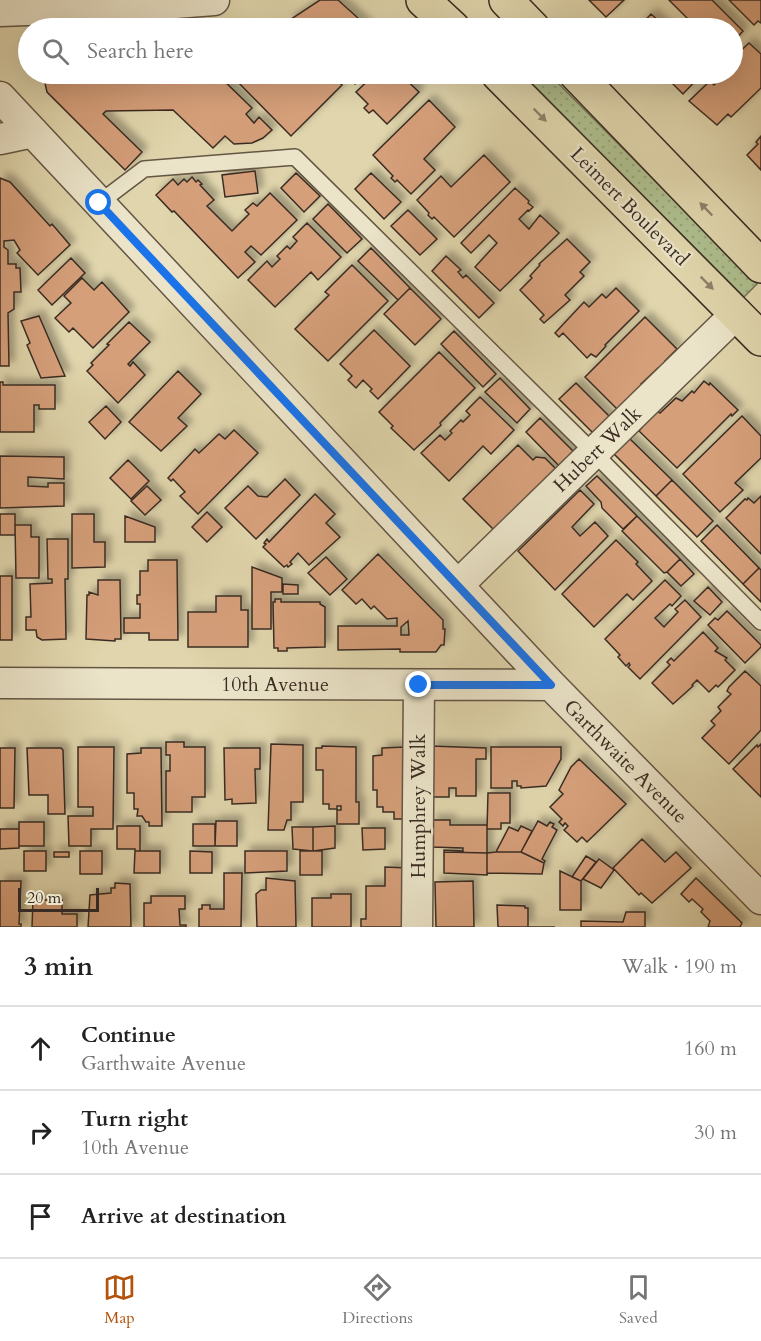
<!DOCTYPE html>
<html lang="en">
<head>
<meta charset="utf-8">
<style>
  :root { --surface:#fff; --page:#f6f6f6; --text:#222; --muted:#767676; --line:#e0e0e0; --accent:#b45309 }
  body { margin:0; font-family:Cardo,serif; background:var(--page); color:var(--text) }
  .scale { position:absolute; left:18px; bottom:15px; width:81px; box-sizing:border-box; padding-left:6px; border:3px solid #3a2c23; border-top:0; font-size:16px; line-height:21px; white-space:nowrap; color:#3a2c23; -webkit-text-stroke:4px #ebe4c9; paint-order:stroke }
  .stop { position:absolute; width:18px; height:18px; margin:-14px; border:4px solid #1a73e8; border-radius:50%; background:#fff }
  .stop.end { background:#1a73e8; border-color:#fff; box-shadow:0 2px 6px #0008 }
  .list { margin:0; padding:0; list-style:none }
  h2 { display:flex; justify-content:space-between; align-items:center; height:78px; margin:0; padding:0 24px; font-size:26px }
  h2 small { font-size:20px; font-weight:400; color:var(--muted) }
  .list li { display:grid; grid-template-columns:39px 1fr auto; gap:18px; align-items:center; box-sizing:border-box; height:84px; padding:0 24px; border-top:2px solid var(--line) }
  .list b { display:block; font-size:22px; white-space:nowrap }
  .list p { margin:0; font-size:20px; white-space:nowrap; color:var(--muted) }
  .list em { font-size:20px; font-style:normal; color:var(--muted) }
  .icon { flex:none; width:33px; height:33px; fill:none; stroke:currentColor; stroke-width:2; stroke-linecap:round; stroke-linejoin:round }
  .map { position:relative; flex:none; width:761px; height:927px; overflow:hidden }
  .search { position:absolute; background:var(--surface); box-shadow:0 6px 24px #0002; left:18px; right:18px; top:18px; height:66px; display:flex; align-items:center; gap:15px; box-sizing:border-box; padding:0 21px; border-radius:33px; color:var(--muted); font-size:22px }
  .sheet { height:330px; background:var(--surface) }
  nav { display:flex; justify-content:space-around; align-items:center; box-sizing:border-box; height:84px; border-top:2px solid var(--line); background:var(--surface); font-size:16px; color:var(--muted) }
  nav a { display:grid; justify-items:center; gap:3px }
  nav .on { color:var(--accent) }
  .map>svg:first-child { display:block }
  .grass { fill:url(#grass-dots); stroke:#747558; stroke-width:1.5 }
  .building { fill:#d59f7a; stroke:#3a2c23; stroke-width:1.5; fill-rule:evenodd; filter:url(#shadow) }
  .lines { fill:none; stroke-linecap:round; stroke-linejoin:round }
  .lane-casing { stroke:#645645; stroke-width:18 }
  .street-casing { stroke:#645645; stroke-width:33 }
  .primary-casing { stroke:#3a2c23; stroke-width:36 }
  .lane { stroke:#ebe4c9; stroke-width:15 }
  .street { stroke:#ebe4c9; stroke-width:30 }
  .primary { stroke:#e0d5ac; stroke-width:33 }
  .oneway { fill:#8d8068 }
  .route { stroke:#1a73e8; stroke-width:8 }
  .labels { text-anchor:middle; stroke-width:4.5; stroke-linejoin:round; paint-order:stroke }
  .street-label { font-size:20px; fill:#3a2c23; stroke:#ebe4c9 }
</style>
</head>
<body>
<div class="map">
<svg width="761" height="927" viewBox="0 0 761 927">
  <defs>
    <pattern id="grass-dots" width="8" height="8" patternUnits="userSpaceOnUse" patternTransform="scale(1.5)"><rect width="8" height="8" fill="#aebe8d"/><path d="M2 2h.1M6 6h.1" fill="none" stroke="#96a379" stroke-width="1.8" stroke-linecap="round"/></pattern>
    <filter id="shadow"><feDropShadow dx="5.5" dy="-5.5" stdDeviation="3" flood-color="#0004"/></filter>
  </defs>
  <rect width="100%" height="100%" fill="#e0d5ac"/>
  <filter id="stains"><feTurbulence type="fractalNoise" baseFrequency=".00333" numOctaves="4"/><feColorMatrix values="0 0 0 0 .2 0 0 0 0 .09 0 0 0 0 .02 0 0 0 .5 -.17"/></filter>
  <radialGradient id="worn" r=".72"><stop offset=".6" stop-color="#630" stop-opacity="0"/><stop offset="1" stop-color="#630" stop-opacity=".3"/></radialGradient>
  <path class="grass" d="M521 74H544L558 83 757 284 744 297Z"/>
  <path class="building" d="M338 0 369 28H295L288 21 320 0Z
    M589 0H624L606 17Z
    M669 0H712L743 31 732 43V28H697Z
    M729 0H761V23L758 21 754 25Z
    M651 14 667 28H638Z
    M749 43 761 54V88L731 117 728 114 717 125 689 101 710 81 714 85 725 74H732V66L735 64 732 59Z
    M43 74H217L252 108 246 114 254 123 259 117 272 130 263 138 252 143 234 144 225 136 213 148 173 110 106 111 103 114 142 152 125 170 47 92Z
    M230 74H331L342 85 291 136Z
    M345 74H366L355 84Z
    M375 74H400L419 92 387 124 373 110 369 113 364 108 368 104 356 92Z
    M663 74H702L683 94Z
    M429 100 455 127 424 159 435 170 411 194 397 180 395 182 391 178 393 176 373 155Z
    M761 136V170L747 155 758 144 756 142Z
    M484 155 510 182 454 237 434 217 432 219 428 215 429 213 417 200 441 176 451 187Z
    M255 171 258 193 225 197 222 175Z
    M296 173 320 196 304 212 281 188Z
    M371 173 401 202 384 219 355 189Z
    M192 177 196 182 198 180 202 184 200 185 214 200 207 206 232 231 249 214 245 210 253 203 257 206 270 193 297 220 261 255 251 246 245 252 255 262 238 278 174 211 172 212 156 195 173 179 178 185 184 179 187 182Z
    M0 178 10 182 50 226 52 224 70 245 38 275 17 253 20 250 14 240 4 241V247L8 250V264H16V268H20L21 292H14V309L8 313 9 366H0Z
    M515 188 529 201 528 203 533 207 529 211 528 210 519 219 529 229 540 215 559 233 500 291 475 267 497 243 489 235 471 253 461 243Z
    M328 204 362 239 347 253 313 219Z
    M408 210 437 239 420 255 391 226Z
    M307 223 341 257 318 280 311 272 275 307 248 280 267 261 272 267 280 259 277 256 287 246 290 249 297 241 293 237Z
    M567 239 590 262 580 272 584 276 565 295 570 300 544 323 540 319 544 315 520 290 532 278 530 276 540 265 539 264Z
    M371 248 410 288 398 300 358 261Z
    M446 256 461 270 458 272 463 278 466 275 494 303 479 318 432 271Z
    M71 258 85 273 52 305 38 290Z
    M352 265 388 301 328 361 295 329 329 295 325 292Z
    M82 278 94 290 102 282 129 312 93 348 73 328 69 332 55 318 71 303 64 296Z
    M410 288 441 319 415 345 384 314Z
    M616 288 639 311 605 345 606 346 596 357 591 354 587 358 563 333 559 337 555 333 584 302 589 307 602 294 606 298Z
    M39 316 65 376 41 378 27 345 30 343 21 321Z
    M645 317 677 349 665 361 669 365 662 372 658 368 641 384 647 390 624 416 585 377Z
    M129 322 150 342 128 364 130 366 133 362 145 375 118 403 87 371 93 365 91 363 109 345 107 344Z
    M374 330 410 366 378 399 370 391 372 389 363 380 356 388 348 380 352 376 340 364Z
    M454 331 496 374 483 387 441 344Z
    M439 352 475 388 440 423 441 425 414 450 391 428 393 426 379 412Z
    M178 371 201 394 178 418 187 426 161 451 129 422Z
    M500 378 530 409 517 423 485 392Z
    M704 381 709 385 710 383 738 410 732 416 731 414 677 468 639 431 656 410 660 413 676 398 682 401 692 391 694 393Z
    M0 382H3V385H55V409H39V405H34V432H0Z
    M576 383 618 425 602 442 559 399Z
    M480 397 514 430 491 454 483 446 449 481 421 453 440 435 445 440 452 433 450 431 461 420 463 422 470 415 466 411Z
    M106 406 121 422 105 439 89 422Z
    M742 416 761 436V458L735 483 743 490 720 512 683 474Z
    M540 418 580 458 565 472 526 432Z
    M234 430 258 453 198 514 180 496 185 492 173 479 171 481 168 478 195 449 199 453 219 434 225 439Z
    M629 438 672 480 656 496 613 453Z
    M518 445 533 460 536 457 545 458 563 476 500 536 463 499Z
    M0 456 64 457V479L28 477V486L48 487V483H64V506L0 508Z
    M128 460 149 481 131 499 110 478Z
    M597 476 637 516 623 529 602 508 601 502 586 486Z
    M285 479 300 495 256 539 225 508 248 486 258 496 267 497Z
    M672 480 713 521 697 537 656 496Z
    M147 486 161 500 145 515 131 501Z
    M580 490 594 504 572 527 580 536 595 522 608 536 555 590 518 551Z
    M315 494 335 514 326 523 340 537 309 565 298 553 290 562 292 564 288 567 287 565 284 567 263 547 266 544 264 543 267 539 269 542Z
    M761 496V554L726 518 745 499 747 500 748 498 754 503Z
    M207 512 222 527 207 542 192 527Z
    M0 514H15V535H0Z
    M72 514H94V542H105V567L72 568Z
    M125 516 155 527V542H125Z
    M637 516 680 559 667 572 664 573 622 531Z
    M15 525H31V537H39V578H16Z
    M717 525 759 568 743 584 701 541Z
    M47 539H68V579H65L66 639 42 640 37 637 36 630H26V617H31L30 584 52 583V579H48Z
    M616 540 638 562 636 564 652 581 633 600 627 594 594 627 562 594Z
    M378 554 443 620V629H445L444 645H441L436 652H400V649L338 650V626H397V618L387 619 374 606 371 609 362 599 356 604 342 590ZM408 621 409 635H401V627Z
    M326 557 347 579 330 595 308 573Z
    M680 559 694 574 681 586 667 572Z
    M148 560H177L178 640H149V633H124V618H140V604H137V595H140V571H148Z
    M252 567 282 578V592H271V629H252Z
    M759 568 761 570V602L743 584Z
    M0 576H12V640H0Z
    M98 580H120L121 639H115V641L86 639 87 595H89V592L98 595Z
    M665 580 681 596 672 606 670 604 655 618 664 627 678 612 675 609 685 600 701 617 640 679 628 667 630 665 629 663 626 666 618 657 620 655 605 639Z
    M283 584 298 585V594H283Z
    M708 587 722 602 710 615 694 601Z
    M216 596H241V610H248V647H188V612H216Z
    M275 599H281V602H320V604L325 607V647L287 648V651H278V648H274L273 602H275Z
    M727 611 761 645V647L745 663 708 625 715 618 718 620Z
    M703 632 718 648 715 651 727 658 725 660 735 670 718 687 716 685 709 692 697 680 692 685 693 686 673 704 652 683 670 665 667 662 671 658 674 661Z
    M745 671 761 686V730L729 764 702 738 715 725 711 721 721 711 718 707 731 694 727 691 729 687Z
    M166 742H184V747H205V797H192V812H166V771H170V755H166Z
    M271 744 303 745V802H291V820H287L284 830H268Z
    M761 744V797L733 769 757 745 758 747Z
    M322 746 356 747V802H359V824H337V810H341V806H337V809H329V804H323V770H316V748H322Z
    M430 746 486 748V759H476V796H456V788H449V797H431Z
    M78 747H114L113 829H91V846H69L68 816H93V807H78Z
    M406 747 407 819H394V812H383V807H377V790H373V756L382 755V748Z
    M491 747H561V759L546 786 521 788V786H517V781H512V788H491Z
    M0 748H15L14 808H0Z
    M27 748H61L63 750 65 814H48V795H29Z
    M141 748H161L162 826H149V822H146L142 816H137L138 809H134V793H127V754L141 753Z
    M224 748H260V769H255L256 803 232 804V799L225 800Z
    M579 759 626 804 587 842 582 837 577 842 564 830 568 826 565 823 563 826 559 822 562 819 550 807 563 794 559 790 571 767Z
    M488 793H510V823H501V829H487Z
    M432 820H450V825H487V853L444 852V850L463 851V848L431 847Z
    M216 821H237V846H215Z
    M538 821 547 826 550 822 554 824 552 827 557 830 542 859 545 861 544 863 521 852Z
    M19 822H44V846H19V848Z
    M193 824H215V846H193Z
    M117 826H140V851H135V849H117Z
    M335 826V848L313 851V827Z
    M521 826 532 831 521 852H496L509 827 518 831Z
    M292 827H313V851L293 849Z
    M362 828H385V849L363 850Z
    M0 829H19V848L0 849Z
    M642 839 665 862 676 852 691 868 652 903 641 893 639 895 613 868Z
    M24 851H46V871H24Z
    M80 851H102V874H80Z
    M135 851H160V873H134Z
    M190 851 212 852V873H190Z
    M245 851H287V871L245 873Z
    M300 851H322V875H300Z
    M54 852H69V857H54Z
    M444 852 487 853V875L444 873Z
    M496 852H521L544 863 542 874 488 873 487 875V853Z
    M586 856 596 862 581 881 572 877Z
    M599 859 614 870 601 888 583 879Z
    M385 867 408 868V927H361V919H366V886H385Z
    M560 871 581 881V910H560Z
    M224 873H242L241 927H199V909H202V905H210V909H224Z
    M266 878 295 881 296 927H257L256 894 261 890H266Z
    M696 878 742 923 740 927H708L710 921 701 912 703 909 692 899 689 902 681 894Z
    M0 881H21L19 924H21V927H0Z
    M473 881 474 927H436L435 882Z
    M115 883 130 884 131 927H88L90 895 111 893V888H115Z
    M331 894H351V927H312V898H331Z
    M151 896H185V909H179L180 925H186V927H144V903H151Z
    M33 900H62V914H77V927H32Z
    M497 905 525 906V908H528V927H555H498Z
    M626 912H645V927H581V921L623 922Z"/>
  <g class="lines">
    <g class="lane-casing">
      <path id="lane" d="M99 203 144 169 295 157 594 453 761 622"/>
    </g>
    <g class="street-casing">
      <path id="street" d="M0 11 136 6 214 0
        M0 97 551 685 761 899
        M0 139 33 132
        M458 585 737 313
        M0 683 551 685
        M417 927 419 685"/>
    </g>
    <g class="primary-casing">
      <path id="primary" d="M423 0 453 28
        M506 0 533 28
        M498 74 761 339
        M576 74 761 266"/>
    </g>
    <use href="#lane" class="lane"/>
    <use href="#street" class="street"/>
    <use href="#primary" class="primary"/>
  </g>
  <defs><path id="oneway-solid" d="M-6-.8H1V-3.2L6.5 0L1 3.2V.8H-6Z" transform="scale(1.5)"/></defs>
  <g class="oneway">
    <use href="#oneway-solid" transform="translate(540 115) rotate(45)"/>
    <use href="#oneway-solid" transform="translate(706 209) rotate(-134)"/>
    <use href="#oneway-solid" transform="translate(707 283) rotate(45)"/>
  </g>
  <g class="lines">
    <path class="route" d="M99 203 551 685H419"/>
  </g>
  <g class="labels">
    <g class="street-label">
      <text transform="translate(630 206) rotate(45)" y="7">Leimert Boulevard</text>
      <text transform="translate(597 449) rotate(-44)" y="7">Hubert Walk</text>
      <text x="275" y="691">10th Avenue</text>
      <text transform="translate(626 761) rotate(45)" y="7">Garthwaite Avenue</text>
      <text transform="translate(418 806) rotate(-90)" y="7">Humphrey Walk</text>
    </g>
  </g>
  <rect width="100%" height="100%" filter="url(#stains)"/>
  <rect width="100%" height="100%" fill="url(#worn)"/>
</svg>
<div class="scale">20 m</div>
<div class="stop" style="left:99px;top:203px"></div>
<div class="stop end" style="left:419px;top:685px"></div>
<div class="search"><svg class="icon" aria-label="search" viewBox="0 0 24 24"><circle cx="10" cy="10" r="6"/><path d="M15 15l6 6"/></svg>Search here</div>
</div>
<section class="sheet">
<h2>3 min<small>Walk · 190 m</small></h2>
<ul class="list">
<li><svg class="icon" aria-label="ahead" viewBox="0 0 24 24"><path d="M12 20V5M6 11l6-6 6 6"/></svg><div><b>Continue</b><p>Garthwaite Avenue</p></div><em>160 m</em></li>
<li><svg class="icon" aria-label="right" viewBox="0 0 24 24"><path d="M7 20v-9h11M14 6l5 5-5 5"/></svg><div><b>Turn right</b><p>10th Avenue</p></div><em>30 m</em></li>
<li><svg class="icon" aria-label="arrive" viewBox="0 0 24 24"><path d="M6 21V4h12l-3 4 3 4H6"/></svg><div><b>Arrive at destination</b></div></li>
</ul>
</section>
<nav>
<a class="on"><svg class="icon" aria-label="map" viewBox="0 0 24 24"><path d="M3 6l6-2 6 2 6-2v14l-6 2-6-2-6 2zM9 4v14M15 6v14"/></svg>Map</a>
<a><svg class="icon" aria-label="directions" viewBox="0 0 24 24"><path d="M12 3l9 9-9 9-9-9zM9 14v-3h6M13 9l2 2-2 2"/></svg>Directions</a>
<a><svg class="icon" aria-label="saved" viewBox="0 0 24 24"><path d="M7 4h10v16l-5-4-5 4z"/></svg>Saved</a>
</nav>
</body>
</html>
